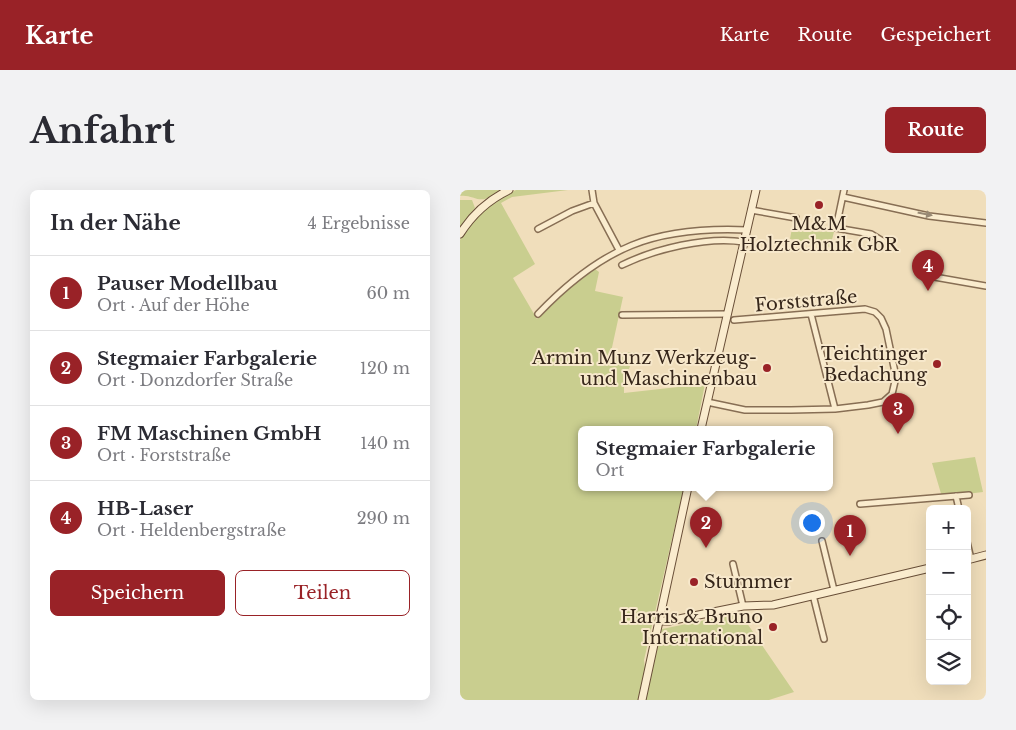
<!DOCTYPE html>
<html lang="de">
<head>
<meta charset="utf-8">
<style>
  :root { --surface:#fff; --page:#f2f2f3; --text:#2b2b33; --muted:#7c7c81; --line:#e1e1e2; --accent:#992227 }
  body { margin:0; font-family:"Libre Baskerville",serif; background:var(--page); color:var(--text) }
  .controls { position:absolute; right:15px; bottom:15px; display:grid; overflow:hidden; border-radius:8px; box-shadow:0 5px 20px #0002 }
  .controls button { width:45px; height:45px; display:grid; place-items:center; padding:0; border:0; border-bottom:1px solid var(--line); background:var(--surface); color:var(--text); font:25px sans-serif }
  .you { position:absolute; left:351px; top:332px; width:18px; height:18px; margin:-12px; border:4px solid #fff; border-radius:50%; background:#1a73e8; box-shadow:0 0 0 8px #1a73e833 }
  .badge { display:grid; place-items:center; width:32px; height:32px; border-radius:50%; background:var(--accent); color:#fff; font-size:16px; font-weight:700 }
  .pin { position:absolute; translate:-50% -41px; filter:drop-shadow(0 1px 2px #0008) }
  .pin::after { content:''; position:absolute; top:26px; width:18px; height:15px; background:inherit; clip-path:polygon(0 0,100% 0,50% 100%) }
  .popup { position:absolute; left:118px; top:236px; width:255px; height:65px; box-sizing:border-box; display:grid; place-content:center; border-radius:8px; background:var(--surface); filter:drop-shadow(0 1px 4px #0005); font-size:16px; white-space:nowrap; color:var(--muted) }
  .popup b { font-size:19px; color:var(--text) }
  .popup::after { content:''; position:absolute; left:50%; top:100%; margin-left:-10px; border:10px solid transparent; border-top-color:var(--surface) }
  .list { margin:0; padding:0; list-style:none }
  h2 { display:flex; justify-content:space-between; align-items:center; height:65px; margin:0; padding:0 20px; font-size:21px }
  h2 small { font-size:16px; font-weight:400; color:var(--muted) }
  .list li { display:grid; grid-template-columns:32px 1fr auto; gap:15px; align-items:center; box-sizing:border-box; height:75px; padding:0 20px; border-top:1px solid var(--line) }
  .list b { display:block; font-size:19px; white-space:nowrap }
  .list p { margin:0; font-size:16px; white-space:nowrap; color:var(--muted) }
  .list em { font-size:16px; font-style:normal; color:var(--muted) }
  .actions { display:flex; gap:10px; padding:15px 20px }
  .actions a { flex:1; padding:11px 0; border:1px solid var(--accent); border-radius:8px; text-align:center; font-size:18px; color:var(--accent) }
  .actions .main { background:var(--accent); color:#fff }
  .icon { flex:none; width:28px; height:28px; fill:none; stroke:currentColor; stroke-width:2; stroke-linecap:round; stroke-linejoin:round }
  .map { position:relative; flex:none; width:526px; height:510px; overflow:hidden; border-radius:8px }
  header { display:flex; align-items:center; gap:30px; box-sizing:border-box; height:70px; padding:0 25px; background:var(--accent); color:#fff }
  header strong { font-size:24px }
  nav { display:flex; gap:28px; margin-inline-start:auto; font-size:18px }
  .intro { display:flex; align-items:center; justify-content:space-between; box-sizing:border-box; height:120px; padding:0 30px }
  h1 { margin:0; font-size:35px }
  .button { padding:12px 22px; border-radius:8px; background:var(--accent); color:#fff; font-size:18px; font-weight:700 }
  main { display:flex; gap:30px; padding:0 30px }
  aside { flex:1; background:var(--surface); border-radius:8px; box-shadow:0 5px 20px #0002 }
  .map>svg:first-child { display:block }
  .green { fill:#c9ce8f }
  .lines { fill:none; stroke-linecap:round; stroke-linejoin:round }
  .street-casing { stroke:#876e54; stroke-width:8 }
  .secondary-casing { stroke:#694f38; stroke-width:9 }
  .street { stroke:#faecce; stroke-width:5 }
  .secondary { stroke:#faecce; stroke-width:7 }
  .oneway { fill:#988974 }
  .poi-dot { fill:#992227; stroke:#f7e8cb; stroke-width:2 }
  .labels { text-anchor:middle; stroke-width:4; stroke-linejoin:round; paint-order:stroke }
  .poi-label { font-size:18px; fill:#36261a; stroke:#f7e8cb; text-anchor:end }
  .street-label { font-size:18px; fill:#36261a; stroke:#f7e8cb }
</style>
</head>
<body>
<header>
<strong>Karte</strong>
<nav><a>Karte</a><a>Route</a><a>Gespeichert</a></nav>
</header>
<div class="intro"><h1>Anfahrt</h1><a class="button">Route</a></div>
<main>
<aside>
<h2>In der Nähe<small>4 Ergebnisse</small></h2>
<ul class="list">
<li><span class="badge">1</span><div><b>Pauser Modellbau</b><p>Ort · Auf der Höhe</p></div><em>60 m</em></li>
<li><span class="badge">2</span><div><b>Stegmaier Farbgalerie</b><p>Ort · Donzdorfer Straße</p></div><em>120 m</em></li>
<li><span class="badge">3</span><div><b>FM Maschinen GmbH</b><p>Ort · Forststraße</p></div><em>140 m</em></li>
<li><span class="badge">4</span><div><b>HB-Laser</b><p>Ort · Heldenbergstraße</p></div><em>290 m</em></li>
</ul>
<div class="actions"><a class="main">Speichern</a><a>Teilen</a></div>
</aside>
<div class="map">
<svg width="526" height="510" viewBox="0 0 526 510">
  <rect width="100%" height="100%" fill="#f0debb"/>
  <path class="green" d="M0 0H39C35 3 30 7 25 9 17 11 9 4 0 6Z
    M56 0H108L52 7 41 13 75 74 53 88 77 129 105 102 135 79 139 82 135 101 163 107 151 162H175L164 193V203L245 194 236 239H122V297H224L184 470 186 486 190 488 202 439 280 423 334 502 309 510H0V50C13 27 32 12 56 0Z
    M0 10H12L15 18 0 38Z
    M332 38 361 42 362 40 374 42 370 57 330 49Z
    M515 267 523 302 482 307 472 273Z"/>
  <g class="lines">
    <g class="street-casing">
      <path id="street" d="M132 0 134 13 159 60
        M384 0 376 38 411 44 424 52
        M383 7 469 26 526 33
        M291 20 336 28
        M78 39 112 21 134 13
        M162 75C195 59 247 46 284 52
        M463 85 526 96
        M78 124C142 57 194 36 287 40
        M351 124 375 219
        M162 125 267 124
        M247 212 285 220H331L375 219 408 215 423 212 432 204 436 187 426 139 421 128 415 122 405 119 274 130
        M496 306 499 319
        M400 314 509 305
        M362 351 374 400
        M507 352 511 369
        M273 374 283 416
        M353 405 364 449"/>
    </g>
    <g class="secondary-casing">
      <path id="secondary" d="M0 44C12 25 28 10 49 0
        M241 239 296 0
        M507 370 526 365
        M199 431H209L283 416 313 415 470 378
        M182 510 228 297"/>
    </g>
    <use href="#street" class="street"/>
    <use href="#secondary" class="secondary"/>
  </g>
  <defs><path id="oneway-solid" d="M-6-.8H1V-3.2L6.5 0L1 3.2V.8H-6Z" transform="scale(1.25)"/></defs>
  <use class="oneway" href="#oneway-solid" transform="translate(465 24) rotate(11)"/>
  <g class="poi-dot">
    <circle cx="359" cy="15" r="5"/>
    <circle cx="477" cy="174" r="5"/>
    <circle cx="307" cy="178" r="5"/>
    <circle cx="234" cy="392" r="5"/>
    <circle cx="313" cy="437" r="5"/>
  </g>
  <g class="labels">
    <g class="poi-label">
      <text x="359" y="40" text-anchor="middle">M&amp;M<tspan x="359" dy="21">Holztechnik GbR</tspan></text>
      <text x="467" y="170">Teichtinger<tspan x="467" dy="21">Bedachung</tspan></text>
      <text x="297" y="174">Armin Munz Werkzeug-<tspan x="297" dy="21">und Maschinenbau</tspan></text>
      <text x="244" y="398" text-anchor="start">Stummer</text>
      <text x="303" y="433">Harris &amp; Bruno<tspan x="303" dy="21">International</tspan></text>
    </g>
    <g class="street-label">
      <text transform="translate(346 111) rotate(-5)" y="6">Forststraße</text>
    </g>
  </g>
</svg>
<div class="controls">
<button>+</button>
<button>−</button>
<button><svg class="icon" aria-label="locate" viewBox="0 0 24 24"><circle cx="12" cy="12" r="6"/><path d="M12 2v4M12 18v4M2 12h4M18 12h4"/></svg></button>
<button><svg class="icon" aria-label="layers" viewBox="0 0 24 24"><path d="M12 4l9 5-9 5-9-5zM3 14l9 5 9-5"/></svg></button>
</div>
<div class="you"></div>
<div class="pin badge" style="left:390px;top:366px">1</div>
<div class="pin badge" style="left:246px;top:358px">2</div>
<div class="popup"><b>Stegmaier Farbgalerie</b>Ort</div>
<div class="pin badge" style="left:438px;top:244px">3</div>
<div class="pin badge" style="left:468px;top:101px">4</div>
</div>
</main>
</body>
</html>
